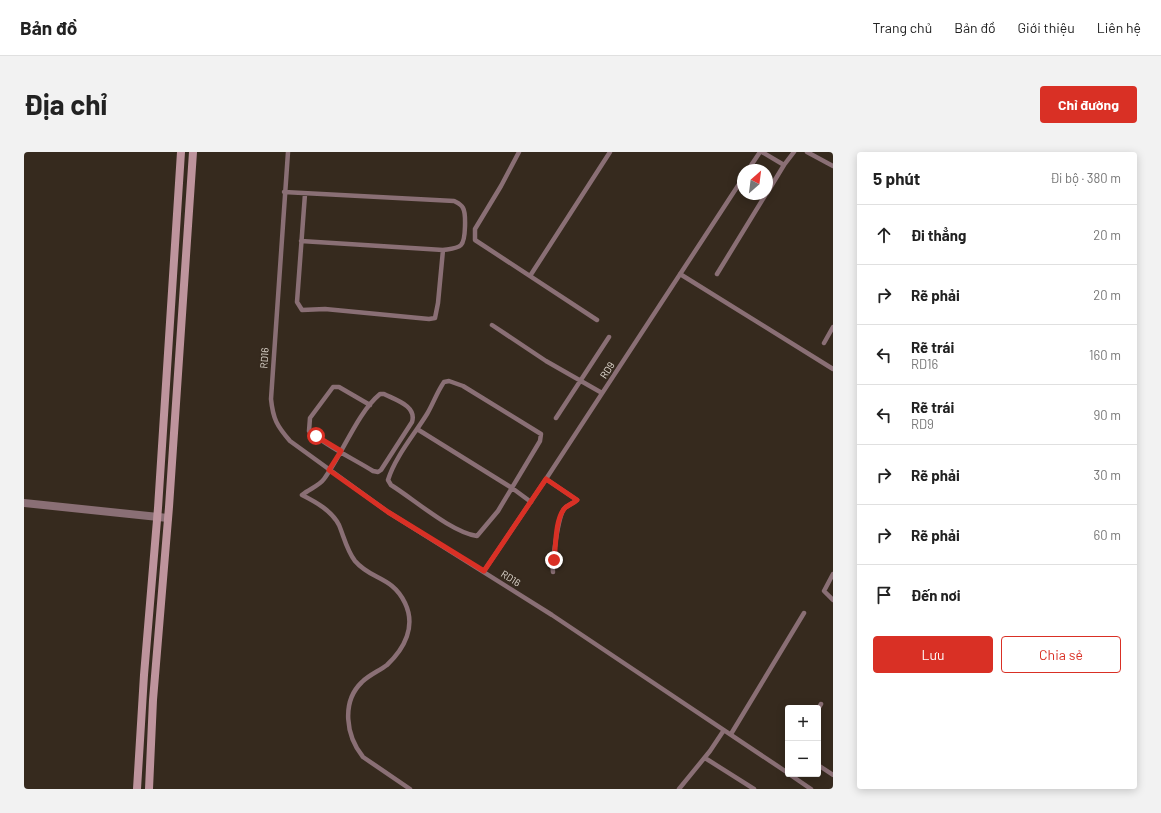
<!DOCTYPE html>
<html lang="vi">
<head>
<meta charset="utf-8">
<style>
  :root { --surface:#fff; --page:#f2f2f2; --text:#222; --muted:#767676; --line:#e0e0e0; --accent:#d93025 }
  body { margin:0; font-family:Barlow,sans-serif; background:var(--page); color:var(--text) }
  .controls { position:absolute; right:12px; bottom:12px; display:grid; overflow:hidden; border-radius:4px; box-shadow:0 2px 10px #0003 }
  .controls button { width:36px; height:36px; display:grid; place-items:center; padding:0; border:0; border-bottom:1px solid var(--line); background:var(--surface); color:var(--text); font:20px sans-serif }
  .compass { position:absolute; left:713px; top:12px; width:36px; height:36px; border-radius:50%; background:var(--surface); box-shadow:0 2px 10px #0003; rotate:28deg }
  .stop { position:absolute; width:12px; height:12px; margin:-9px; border:3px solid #d93025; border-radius:50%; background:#fff }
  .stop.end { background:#d93025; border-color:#fff; box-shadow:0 1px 4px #0008 }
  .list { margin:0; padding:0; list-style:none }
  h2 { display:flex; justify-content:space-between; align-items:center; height:52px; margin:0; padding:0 16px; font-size:17px }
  h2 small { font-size:13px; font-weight:400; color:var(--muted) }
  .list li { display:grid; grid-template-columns:26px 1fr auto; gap:12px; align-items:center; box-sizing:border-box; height:60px; padding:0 16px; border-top:1px solid var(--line) }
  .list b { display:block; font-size:15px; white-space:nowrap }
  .list p { margin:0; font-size:13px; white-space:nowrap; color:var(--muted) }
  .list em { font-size:13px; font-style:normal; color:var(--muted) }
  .actions { display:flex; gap:8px; padding:12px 16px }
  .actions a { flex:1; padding:9px 0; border:1px solid var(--accent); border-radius:4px; text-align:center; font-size:14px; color:var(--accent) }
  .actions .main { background:var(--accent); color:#fff }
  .icon { flex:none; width:22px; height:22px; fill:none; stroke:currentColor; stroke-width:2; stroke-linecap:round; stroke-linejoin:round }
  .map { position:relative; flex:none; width:809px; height:637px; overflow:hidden; border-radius:4px }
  header { display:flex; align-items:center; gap:24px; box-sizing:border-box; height:56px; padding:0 20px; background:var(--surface); border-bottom:1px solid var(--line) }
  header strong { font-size:19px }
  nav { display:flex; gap:22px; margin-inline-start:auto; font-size:14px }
  .intro { display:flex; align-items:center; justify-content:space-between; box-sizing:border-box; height:96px; padding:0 24px }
  h1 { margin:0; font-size:28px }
  .button { padding:10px 18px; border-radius:4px; background:var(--accent); color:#fff; font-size:14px; font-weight:700 }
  main { display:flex; gap:24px; padding:0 24px }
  aside { flex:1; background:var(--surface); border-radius:4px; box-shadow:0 2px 10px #0003 }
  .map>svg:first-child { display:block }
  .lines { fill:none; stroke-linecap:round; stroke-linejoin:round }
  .lane { stroke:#8a6f75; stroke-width:4.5 }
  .street { stroke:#8a6f75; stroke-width:8 }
  .secondary { stroke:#be949d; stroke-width:8 }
  .route { stroke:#d93025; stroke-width:5 }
  .labels { text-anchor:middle; stroke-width:4; stroke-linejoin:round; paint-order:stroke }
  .street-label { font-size:10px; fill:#e2dbd2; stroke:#362a1e }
</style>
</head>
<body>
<header>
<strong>Bản đồ</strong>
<nav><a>Trang chủ</a><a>Bản đồ</a><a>Giới thiệu</a><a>Liên hệ</a></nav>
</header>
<div class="intro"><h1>Địa chỉ</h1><a class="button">Chỉ đường</a></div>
<main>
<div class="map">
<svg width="809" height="637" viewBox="0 0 809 637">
  <rect width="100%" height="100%" fill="#362a1e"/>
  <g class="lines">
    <path class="lane" d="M264 0 247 247C249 267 253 274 266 289L364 360 528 463 764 621
      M495 0 477 34 451 77V88L573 168
      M738 0 760 13 770 0
      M783 0 809 14
      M724 18 736 0
      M260 40 430 49C434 51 437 52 439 56 442 61 442 88 437 93 433 97 425 97 419 98L277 89
      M743 41 760 13
      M281 42 273 150 278 158 301 157 405 167 411 166 414 151 419 98
      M656 122 809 217
      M693 122 742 42
      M506 124 586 0
      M468 173 522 209 578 241
      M800 191 809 175
      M425 229 439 234 517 282 516 289 474 359 453 384C427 380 391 348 367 333L364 328C371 305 390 283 403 262 409 252 413 240 420 230Z
      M346 253 315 235H309L286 266 285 279C304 295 328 306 349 319L354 320 357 318 388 270C393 254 372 248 360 242H356C333 261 318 303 300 327 295 334 285 337 278 343 292 350 308 359 315 373 320 385 323 399 331 409 347 428 368 424 381 451 392 474 381 496 363 513 355 519 345 523 338 530 317 550 322 584 339 605L386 637
      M532 266 585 185
      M393 277 488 336 507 350
      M522 327 553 348C549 352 543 353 540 357 534 365 528 410 529 420
      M460 419 522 327 719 26
      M809 422 800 439 809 448
      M794 557 797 552
      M707 582 780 461
      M681 606 730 637
      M794 613 809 623
      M765 622 787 637
      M655 637 686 599 700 578"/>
    <path class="street" d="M0 351 144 366"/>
    <path class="secondary" d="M113 637 120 523 134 356 157 0
      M125 637 129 548 145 355 169 0"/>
  </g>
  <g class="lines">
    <path class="route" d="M292 284 317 299 305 318 364 360 460 419 522 327 553 348C549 352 543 353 540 357 531 369 532 394 530 408"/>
  </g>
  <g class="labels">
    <g class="street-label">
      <text transform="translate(240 206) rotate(-86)" y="4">RD16</text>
      <text transform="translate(583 218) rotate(-57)" y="4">RD9</text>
      <text transform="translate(487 426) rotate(33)" y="4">RD16</text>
    </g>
  </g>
</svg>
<div class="controls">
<button>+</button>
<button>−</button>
</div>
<svg class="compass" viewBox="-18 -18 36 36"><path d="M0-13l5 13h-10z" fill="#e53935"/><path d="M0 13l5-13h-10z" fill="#767676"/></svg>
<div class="stop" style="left:292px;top:284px"></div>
<div class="stop end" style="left:530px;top:408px"></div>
</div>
<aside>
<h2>5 phút<small>Đi bộ · 380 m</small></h2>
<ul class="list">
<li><svg class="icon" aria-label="ahead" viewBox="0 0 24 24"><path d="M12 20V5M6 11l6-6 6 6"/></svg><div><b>Đi thẳng</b></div><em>20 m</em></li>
<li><svg class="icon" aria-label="right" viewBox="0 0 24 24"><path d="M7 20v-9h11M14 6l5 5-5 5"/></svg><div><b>Rẽ phải</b></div><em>20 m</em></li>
<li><svg class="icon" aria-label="left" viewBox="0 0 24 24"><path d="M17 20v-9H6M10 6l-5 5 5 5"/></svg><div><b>Rẽ trái</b><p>RD16</p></div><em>160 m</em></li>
<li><svg class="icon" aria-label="left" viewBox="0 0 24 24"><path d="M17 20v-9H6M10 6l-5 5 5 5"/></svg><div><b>Rẽ trái</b><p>RD9</p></div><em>90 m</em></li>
<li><svg class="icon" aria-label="right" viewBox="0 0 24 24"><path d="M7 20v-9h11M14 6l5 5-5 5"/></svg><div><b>Rẽ phải</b></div><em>30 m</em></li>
<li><svg class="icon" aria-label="right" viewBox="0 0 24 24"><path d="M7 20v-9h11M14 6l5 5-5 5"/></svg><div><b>Rẽ phải</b></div><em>60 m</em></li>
<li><svg class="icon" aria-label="arrive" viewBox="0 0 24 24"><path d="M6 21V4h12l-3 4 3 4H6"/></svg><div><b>Đến nơi</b></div></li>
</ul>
<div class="actions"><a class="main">Lưu</a><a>Chia sẻ</a></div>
</aside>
</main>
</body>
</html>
